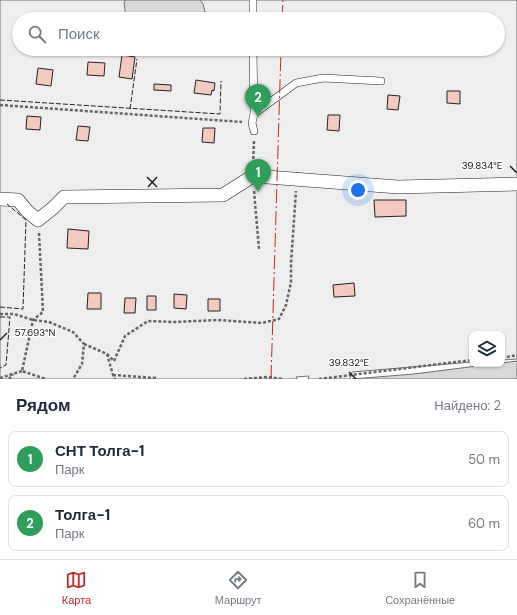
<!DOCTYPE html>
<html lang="ru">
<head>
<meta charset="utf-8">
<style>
  :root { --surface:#fff; --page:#f6f6f7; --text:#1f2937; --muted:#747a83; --line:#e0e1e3; --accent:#c62828 }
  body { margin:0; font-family:"DM Sans",sans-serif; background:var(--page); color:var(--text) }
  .controls { position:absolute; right:12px; bottom:12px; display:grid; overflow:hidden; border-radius:8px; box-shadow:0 1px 3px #0004 }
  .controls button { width:36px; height:36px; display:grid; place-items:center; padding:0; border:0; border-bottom:1px solid var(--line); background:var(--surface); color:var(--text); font:20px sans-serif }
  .you { position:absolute; left:358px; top:190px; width:14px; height:14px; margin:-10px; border:3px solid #fff; border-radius:50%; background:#1a73e8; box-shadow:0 0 0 6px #1a73e833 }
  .badge { display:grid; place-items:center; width:26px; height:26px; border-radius:50%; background:var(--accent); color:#fff; font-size:13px; font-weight:700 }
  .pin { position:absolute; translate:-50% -33px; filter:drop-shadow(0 1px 2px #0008) }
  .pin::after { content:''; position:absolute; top:21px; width:14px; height:12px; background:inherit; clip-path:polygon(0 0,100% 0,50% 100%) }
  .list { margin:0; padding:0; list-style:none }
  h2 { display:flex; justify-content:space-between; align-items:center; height:52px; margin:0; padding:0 16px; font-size:17px }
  h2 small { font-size:13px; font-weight:400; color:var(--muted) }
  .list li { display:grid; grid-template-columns:26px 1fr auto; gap:12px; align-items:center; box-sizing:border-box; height:56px; margin:0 8px 8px; padding:0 8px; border:1px solid var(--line); border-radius:8px }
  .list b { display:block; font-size:15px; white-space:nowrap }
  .list p { margin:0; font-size:13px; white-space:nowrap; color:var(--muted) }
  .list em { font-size:13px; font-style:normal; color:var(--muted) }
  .icon { flex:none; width:22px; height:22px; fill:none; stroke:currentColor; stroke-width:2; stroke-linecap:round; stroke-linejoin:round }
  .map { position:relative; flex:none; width:517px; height:379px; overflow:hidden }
  .search { position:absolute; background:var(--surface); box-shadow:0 1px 3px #0004; left:12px; right:12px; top:12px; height:44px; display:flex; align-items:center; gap:10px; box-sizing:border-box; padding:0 14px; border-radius:22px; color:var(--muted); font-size:15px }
  .sheet { height:180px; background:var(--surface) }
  nav { display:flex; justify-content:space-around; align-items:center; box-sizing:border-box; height:56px; border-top:1px solid var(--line); background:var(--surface); font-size:11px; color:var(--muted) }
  nav a { display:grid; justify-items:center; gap:2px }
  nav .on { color:var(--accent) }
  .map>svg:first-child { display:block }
  .green { fill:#eee; stroke:#6f6f6f; fill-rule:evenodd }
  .water { fill:#d9d9d9; stroke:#6f6f6f }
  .building { fill:#f3c9c0; stroke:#222 }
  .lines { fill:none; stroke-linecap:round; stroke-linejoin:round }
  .lane-casing { stroke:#222; stroke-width:8 }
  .street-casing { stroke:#222; stroke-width:14 }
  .path { stroke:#646464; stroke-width:2.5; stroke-dasharray:3 2; stroke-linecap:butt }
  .lane { stroke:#fff; stroke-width:7 }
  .street { stroke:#fff; stroke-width:13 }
  .fence { stroke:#222; stroke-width:1; stroke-dasharray:5 2; stroke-linecap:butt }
  .power { stroke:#c62828; stroke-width:1; stroke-dasharray:14 3 2 3; stroke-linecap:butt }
  .ticks { fill:none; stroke:#222; stroke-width:1.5 }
  .ticks-label { font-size:10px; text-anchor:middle; fill:#222; stroke:#fff; stroke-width:3; stroke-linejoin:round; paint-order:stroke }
</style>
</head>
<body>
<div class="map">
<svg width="517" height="379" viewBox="0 0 517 379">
  <rect width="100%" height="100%" fill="#fff"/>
  <path class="green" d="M0 0H517V359L502 360V334H472V362L352 372 350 379H308L309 376 296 377 297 379H0ZM19 19H498V49H19Z"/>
  <path class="water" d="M126 0H200L203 4 207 19H128L125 11 124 2Z
    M517 361V379H352L414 374Z"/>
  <path class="building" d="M122 55 135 57 132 79 119 77Z
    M88 62 105 63 104 76 87 75Z
    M38 68 53 70 51 86 36 84Z
    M196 80 215 83 214 91 212 90 211 95 194 93Z
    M154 84 171 85V91L154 90Z
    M447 91H460V104L447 103Z
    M388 95 400 96 398 110 387 109Z
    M328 115H340L339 131 327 130Z
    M27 116 41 117 40 130 26 129Z
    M78 126 90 127 88 141 76 140Z
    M203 128H215L214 143 202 142Z
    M374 200H406V216L375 217Z
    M68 229 89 231 88 249 67 248Z
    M354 283 355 296 334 297 333 285Z
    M88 293H101V309H87Z
    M174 294 187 295 186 309 174 308Z
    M147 296H156V310H147Z
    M125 298H136L135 313H124Z
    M208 299H220V311H208Z"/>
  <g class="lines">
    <g class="lane-casing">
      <path id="lane" d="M253 0V19
        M253 49 254 114 252 123 254 131
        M254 114 296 83 323 78 381 81"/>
    </g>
    <g class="street-casing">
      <path id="street" d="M0 199 18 200 27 211 38 220 53 208 64 197 223 195 253 176 398 187 517 184"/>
    </g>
    <path class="path" d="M0 105 242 122
      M253 164 254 141
      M254 191 259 249
      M39 233 43 312 33 320 22 371 46 379
      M0 314H14L33 320 49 322 73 332 84 344 82 364 73 379
      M84 344 107 354 113 375 115 379
      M107 354 114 361 125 336 148 321 174 322 218 320 262 323 279 319 286 305 291 282V263L296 191
      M502 358 517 355
      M113 375 156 378 157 379
      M0 378 22 371
      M9 379 13 374
      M244 379 268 377 283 379
      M319 379 472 360"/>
    <use href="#lane" class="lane"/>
    <use href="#street" class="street"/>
    <path class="fence" d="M0 100 220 114 221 81
      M130 109 137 59
      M0 307 23 309 26 220 7 204
      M0 317H10L6 365 0 368"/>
    <path class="power" d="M282 19 283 0
      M271 379 281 49"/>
  </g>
  <path class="ticks" d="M510 166 517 173M147 177 157 187M148 187 157 177M0 340 7 333M349 372 356 379"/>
  <g class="ticks-label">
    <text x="482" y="169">39.834°E</text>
    <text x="35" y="336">57.693°N</text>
    <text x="349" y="366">39.832°E</text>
  </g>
</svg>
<div class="controls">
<button><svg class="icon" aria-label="layers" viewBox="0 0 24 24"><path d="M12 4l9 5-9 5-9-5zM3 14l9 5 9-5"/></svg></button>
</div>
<div class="you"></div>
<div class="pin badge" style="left:258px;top:192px;background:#2e9e5b">1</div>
<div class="pin badge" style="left:258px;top:117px;background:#2e9e5b">2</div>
<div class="search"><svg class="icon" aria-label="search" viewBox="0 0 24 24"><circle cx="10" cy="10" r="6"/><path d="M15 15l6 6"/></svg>Поиск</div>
</div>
<section class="sheet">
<h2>Рядом<small>Найдено: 2</small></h2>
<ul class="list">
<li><span class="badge" style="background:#2e9e5b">1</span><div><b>СНТ Толга-1</b><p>Парк</p></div><em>50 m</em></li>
<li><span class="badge" style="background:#2e9e5b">2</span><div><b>Толга-1</b><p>Парк</p></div><em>60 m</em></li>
</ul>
</section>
<nav>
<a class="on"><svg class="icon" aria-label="map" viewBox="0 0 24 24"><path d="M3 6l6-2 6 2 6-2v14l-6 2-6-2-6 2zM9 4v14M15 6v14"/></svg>Карта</a>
<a><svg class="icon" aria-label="directions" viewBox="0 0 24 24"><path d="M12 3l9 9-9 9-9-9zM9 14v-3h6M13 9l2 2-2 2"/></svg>Маршрут</a>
<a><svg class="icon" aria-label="saved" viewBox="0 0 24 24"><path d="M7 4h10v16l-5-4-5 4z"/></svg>Сохранённые</a>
</nav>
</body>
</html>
